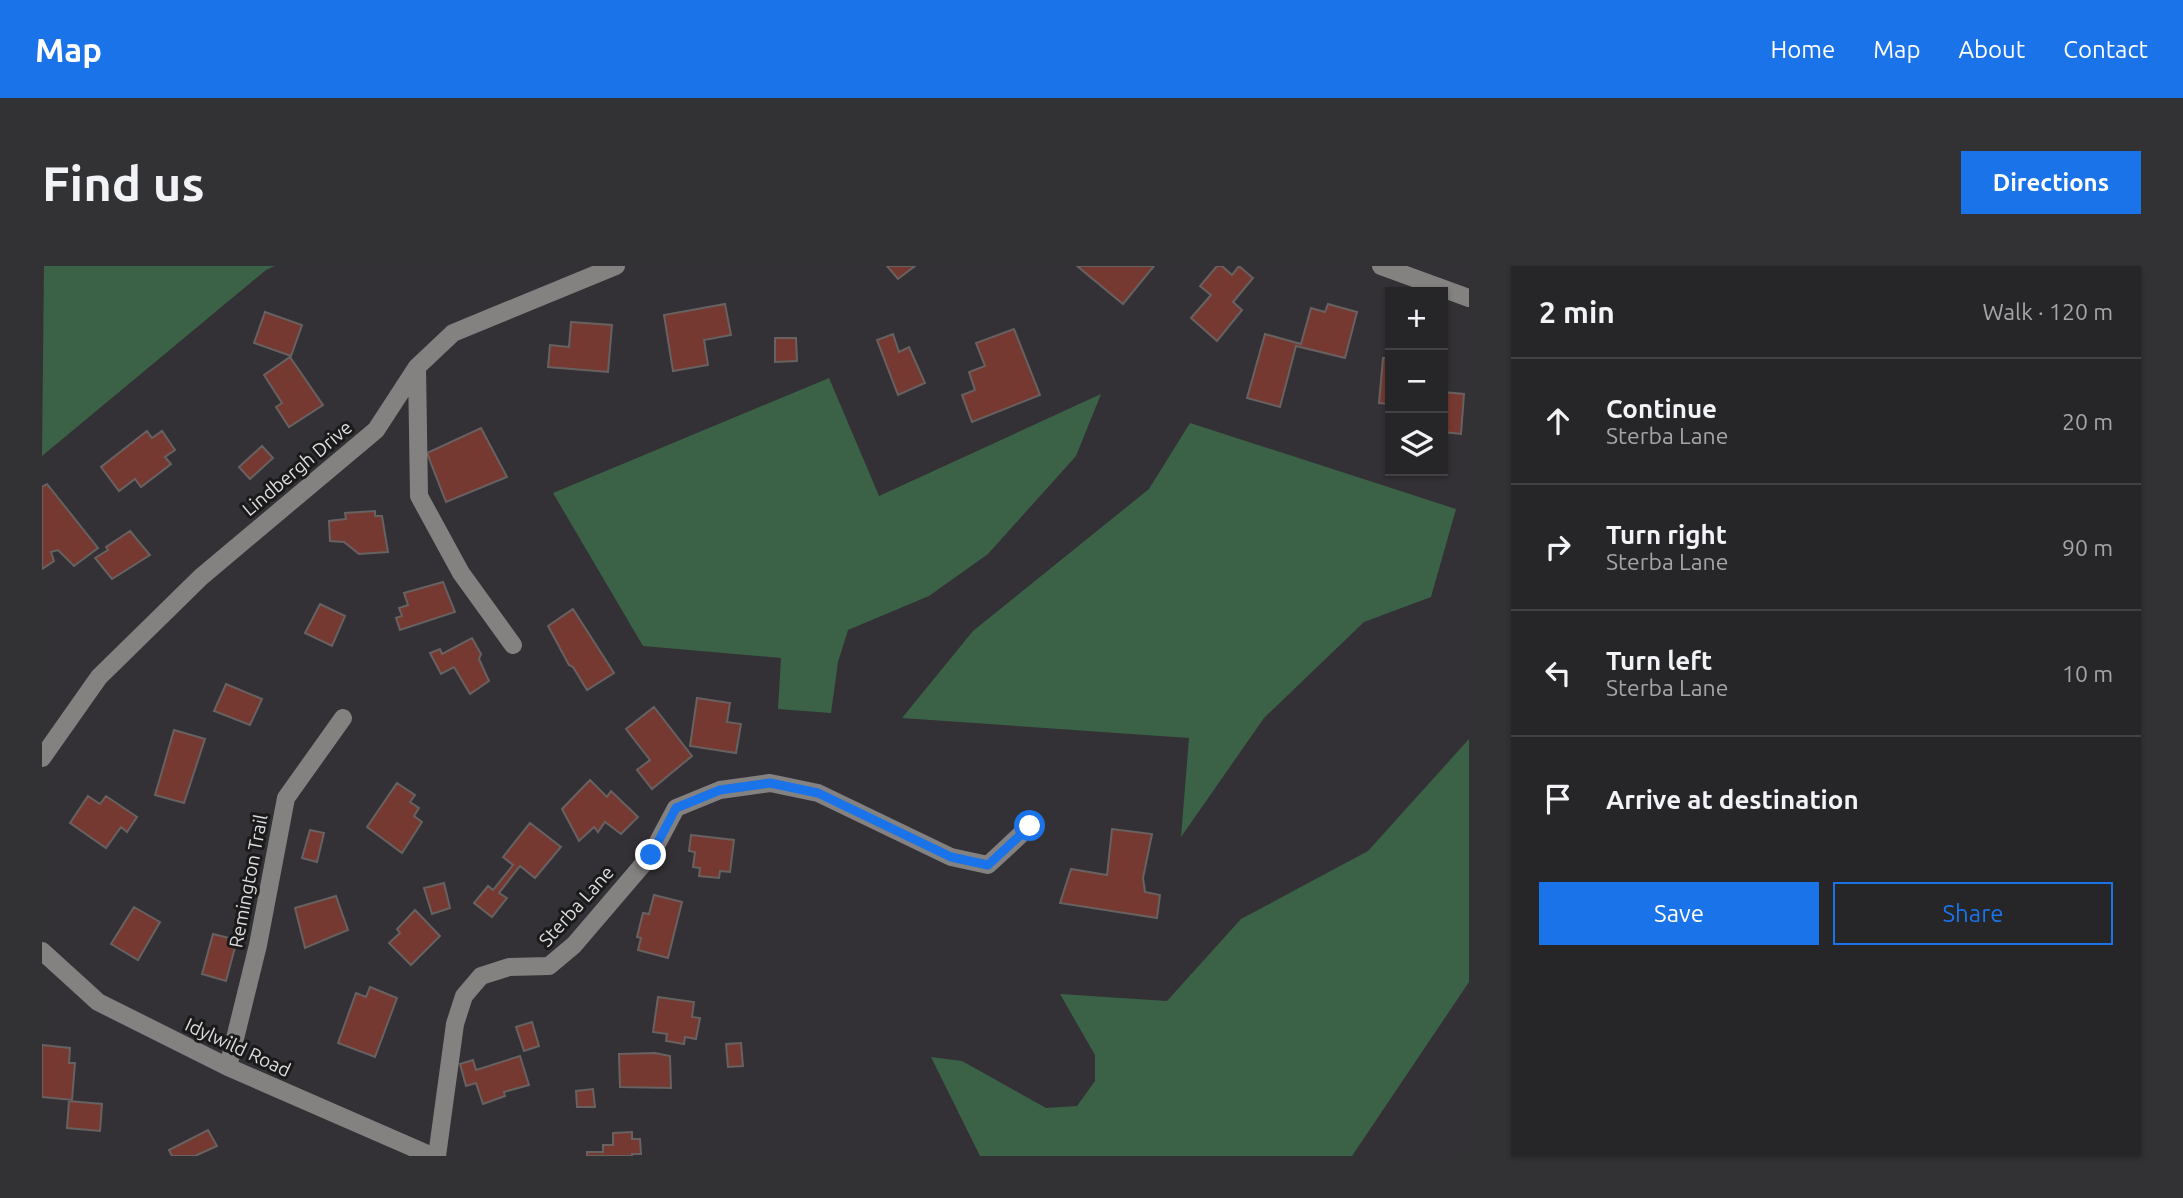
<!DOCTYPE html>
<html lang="en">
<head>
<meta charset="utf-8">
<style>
  :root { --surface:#262528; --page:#323134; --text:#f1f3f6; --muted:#a4a5a8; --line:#424245; --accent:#1a73e8 }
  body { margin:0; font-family:Ubuntu,sans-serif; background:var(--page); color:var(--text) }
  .controls { position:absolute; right:21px; top:21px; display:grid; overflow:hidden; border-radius:0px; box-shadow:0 2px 5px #0004 }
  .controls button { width:63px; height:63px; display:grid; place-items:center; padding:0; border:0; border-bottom:2px solid var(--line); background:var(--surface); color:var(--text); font:35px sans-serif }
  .stop { position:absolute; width:21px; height:21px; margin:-16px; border:5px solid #1a73e8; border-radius:50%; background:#fff }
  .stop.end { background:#1a73e8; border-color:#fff; box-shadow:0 2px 7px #0008 }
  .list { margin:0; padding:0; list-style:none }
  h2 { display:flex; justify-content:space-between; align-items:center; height:91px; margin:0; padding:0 28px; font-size:30px }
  h2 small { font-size:23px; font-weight:400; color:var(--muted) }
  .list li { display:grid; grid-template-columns:46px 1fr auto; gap:21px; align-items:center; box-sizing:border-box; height:126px; padding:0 28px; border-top:2px solid var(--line) }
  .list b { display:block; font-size:26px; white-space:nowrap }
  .list p { margin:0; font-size:23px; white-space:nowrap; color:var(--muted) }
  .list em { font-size:23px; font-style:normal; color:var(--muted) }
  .actions { display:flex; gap:14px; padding:21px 28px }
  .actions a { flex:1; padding:16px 0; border:2px solid var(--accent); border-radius:0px; text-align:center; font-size:24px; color:var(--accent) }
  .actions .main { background:var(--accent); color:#fff }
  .icon { flex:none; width:38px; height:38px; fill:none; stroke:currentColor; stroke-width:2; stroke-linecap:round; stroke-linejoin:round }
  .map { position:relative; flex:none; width:1427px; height:890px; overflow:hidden; border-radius:0px }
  header { display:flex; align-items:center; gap:42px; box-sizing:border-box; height:98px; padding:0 35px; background:var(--accent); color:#fff }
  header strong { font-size:33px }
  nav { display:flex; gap:38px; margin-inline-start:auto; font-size:24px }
  .intro { display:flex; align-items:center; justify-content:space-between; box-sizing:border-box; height:168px; padding:0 42px }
  h1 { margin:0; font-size:49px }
  .button { padding:18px 32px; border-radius:0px; background:var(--accent); color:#fff; font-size:24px; font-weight:700 }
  main { display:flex; gap:42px; padding:0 42px }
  aside { flex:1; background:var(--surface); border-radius:0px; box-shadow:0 2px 5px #0004 }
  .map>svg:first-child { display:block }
  .green { fill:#3b6247 }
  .building { fill:#753931; stroke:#676261; stroke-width:2 }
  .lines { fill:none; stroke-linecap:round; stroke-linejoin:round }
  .minor { stroke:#848281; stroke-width:18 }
  .route { stroke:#1a73e8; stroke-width:9 }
  .labels { text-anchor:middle; stroke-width:6; stroke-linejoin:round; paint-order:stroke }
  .street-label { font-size:19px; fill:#dedde0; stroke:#1a1a1b }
</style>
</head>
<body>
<header>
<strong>Map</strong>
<nav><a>Home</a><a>Map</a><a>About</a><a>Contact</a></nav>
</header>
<div class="intro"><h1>Find us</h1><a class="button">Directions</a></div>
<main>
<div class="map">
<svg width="1427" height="890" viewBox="0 0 1427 890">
  <rect width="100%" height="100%" fill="#333135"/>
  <path class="green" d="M2 0H233L224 4 0 190Z
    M787 112 837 230 1059 128 1034 190 946 288 887 330 806 364 796 396 789 447 736 443 739 392 601 380 511 227Z
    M1148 157 1414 243 1389 331 1322 356 1222 452 1139 571 1147 472 860 452 931 365 1107 223Z
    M1427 473V716L1310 890H938L889 791 920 795 1004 842 1035 840 1053 815V789L1018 728 1125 735 1199 653 1326 585Z"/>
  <path class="building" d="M845 0H873L856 13Z
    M1035 0H1112L1081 38Z
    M1175 0H1180L1190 9 1197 0 1211 12 1191 36 1200 44 1175 75 1149 52 1169 29 1158 20Z
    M683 38 689 69 662 74 666 99 631 105 622 49Z
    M1286 38 1315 46 1303 92 1254 80 1238 141 1205 132 1223 68 1259 78 1269 42 1283 46Z
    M223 46 260 59 249 90 212 77Z
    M529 56 570 59 566 106 506 101 508 79 527 81Z
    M972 63 998 129 930 156 920 129 933 124 927 106 943 100 934 77Z
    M851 68 857 86 867 81 883 117 856 129 835 74Z
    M733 72H754L755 95 733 96Z
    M248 91 281 139 247 161 234 141 240 137 222 109Z
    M1341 92H1348V138L1337 137Z
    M1401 126 1422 128 1419 168 1401 166Z
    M439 162 465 211 404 236 385 187Z
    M105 165 110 172 120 165 133 184 123 191 129 198 99 221 93 213 77 225 59 201Z
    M220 180 231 192 208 213 197 201Z
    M5 218 56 282 32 300 16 284 9 286 12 295 0 303V221Z
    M333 245V250H340L346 286 317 288 302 276 288 275 287 255 304 253 303 247Z
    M88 265 108 289 70 313 53 292 66 284 64 281Z
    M401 316 413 346 358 364 354 352 360 350 357 342 366 339 362 327Z
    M278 338 303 350 290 380 263 367Z
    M531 343 572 407 545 424 531 401 527 399 506 360Z
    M430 372 439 388 437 393 447 415 428 428 412 401 399 408 388 387 398 383 400 388Z
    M184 418 220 433 208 459 172 445Z
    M655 432 688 437 685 456 699 458 694 487 648 480Z
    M612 441 650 490 610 523 595 504 608 494 584 463Z
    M132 464 163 473 142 537 113 529Z
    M548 514 565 531 569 525 596 551 579 568 563 556 556 566 552 561 537 575 520 543Z
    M355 517 373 529 368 536 377 542 372 550 380 556 360 587 325 561Z
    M46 530 58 538 64 530 95 551 85 566 79 561 64 582 28 557Z
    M488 557 519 581 493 612 478 600 457 627 465 632 450 651 432 637 446 620 451 624 471 599 461 591Z
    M1070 563 1110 568 1101 612 1103 626 1118 629 1115 652 1018 637 1029 603 1065 609Z
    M268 564 282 567 275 596 260 592Z
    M649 569 692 574 688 606 678 605 677 612 657 610 658 602 651 601 653 586 647 585Z
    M402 617 408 642 390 648 382 622Z
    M612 629 640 636 626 692 596 684 599 672 595 671 601 647 607 648Z
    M294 630 306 664 263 682 253 642Z
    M92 641 118 656 96 694 69 678Z
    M373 644 398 670 369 699 347 677 358 667 355 663Z
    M171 668 195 674 184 715 160 708Z
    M328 721 355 732 333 791 296 777 314 727 324 731Z
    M616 731 652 736 650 751 658 752 654 773 643 771 642 778 624 775 625 768 611 766Z
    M490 756 497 780 482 785 474 761Z
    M699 777 701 800 686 801 684 778Z
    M0 779 28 782 27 797H33L30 834 0 831Z
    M613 787 628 790 629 822 578 821 577 788Z
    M478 790 487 819 462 826 463 830 441 838 434 817 424 820 418 798 431 794 434 804Z
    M551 823 553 841H535L534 825Z
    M27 835 60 838 58 865 25 862Z
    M166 864 175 880 153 890H130L127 884Z
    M590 866V873H598L599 888H590V890H545V886H561V879H571V867Z"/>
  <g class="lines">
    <path class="minor" d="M1339 0 1427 32
      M375 101 377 230 419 307 471 379
      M0 492 57 411 159 311 334 164 375 101 411 67 574 0
      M0 685 56 736 186 801 390 890
      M186 801 216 679 244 532 301 452
      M395 890 413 758 422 730 439 710 467 701 507 700 532 679 609 589 634 542 678 524 728 517 776 527 909 591 946 599 988 560"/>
  </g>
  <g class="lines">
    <path class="route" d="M609 589 634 542 678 524 728 517 776 527 909 591 946 599 988 560"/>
  </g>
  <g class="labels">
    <g class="street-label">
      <text transform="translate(255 202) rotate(-40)" y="7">Lindbergh Drive</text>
      <text transform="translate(206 615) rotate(-79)" y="7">Remington Trail</text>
      <text transform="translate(534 640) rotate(-48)" y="7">Sterba Lane</text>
      <text transform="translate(196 781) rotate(25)" y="7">Idylwild Road</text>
    </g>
  </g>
</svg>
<div class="controls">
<button>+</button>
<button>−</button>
<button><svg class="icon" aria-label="layers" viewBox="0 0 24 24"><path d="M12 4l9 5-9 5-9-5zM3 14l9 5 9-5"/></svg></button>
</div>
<div class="stop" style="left:988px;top:560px"></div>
<div class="stop end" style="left:609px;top:589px"></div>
</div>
<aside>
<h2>2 min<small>Walk · 120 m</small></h2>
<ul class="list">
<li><svg class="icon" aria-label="ahead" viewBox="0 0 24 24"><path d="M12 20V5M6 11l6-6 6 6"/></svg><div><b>Continue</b><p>Sterba Lane</p></div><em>20 m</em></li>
<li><svg class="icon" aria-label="right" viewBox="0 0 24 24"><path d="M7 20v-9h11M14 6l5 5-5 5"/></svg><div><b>Turn right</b><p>Sterba Lane</p></div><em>90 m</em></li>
<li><svg class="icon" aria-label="left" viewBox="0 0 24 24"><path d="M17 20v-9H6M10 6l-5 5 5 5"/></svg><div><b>Turn left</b><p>Sterba Lane</p></div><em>10 m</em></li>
<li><svg class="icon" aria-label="arrive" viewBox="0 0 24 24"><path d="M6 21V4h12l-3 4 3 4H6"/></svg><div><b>Arrive at destination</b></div></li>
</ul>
<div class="actions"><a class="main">Save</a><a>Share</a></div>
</aside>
</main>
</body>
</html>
